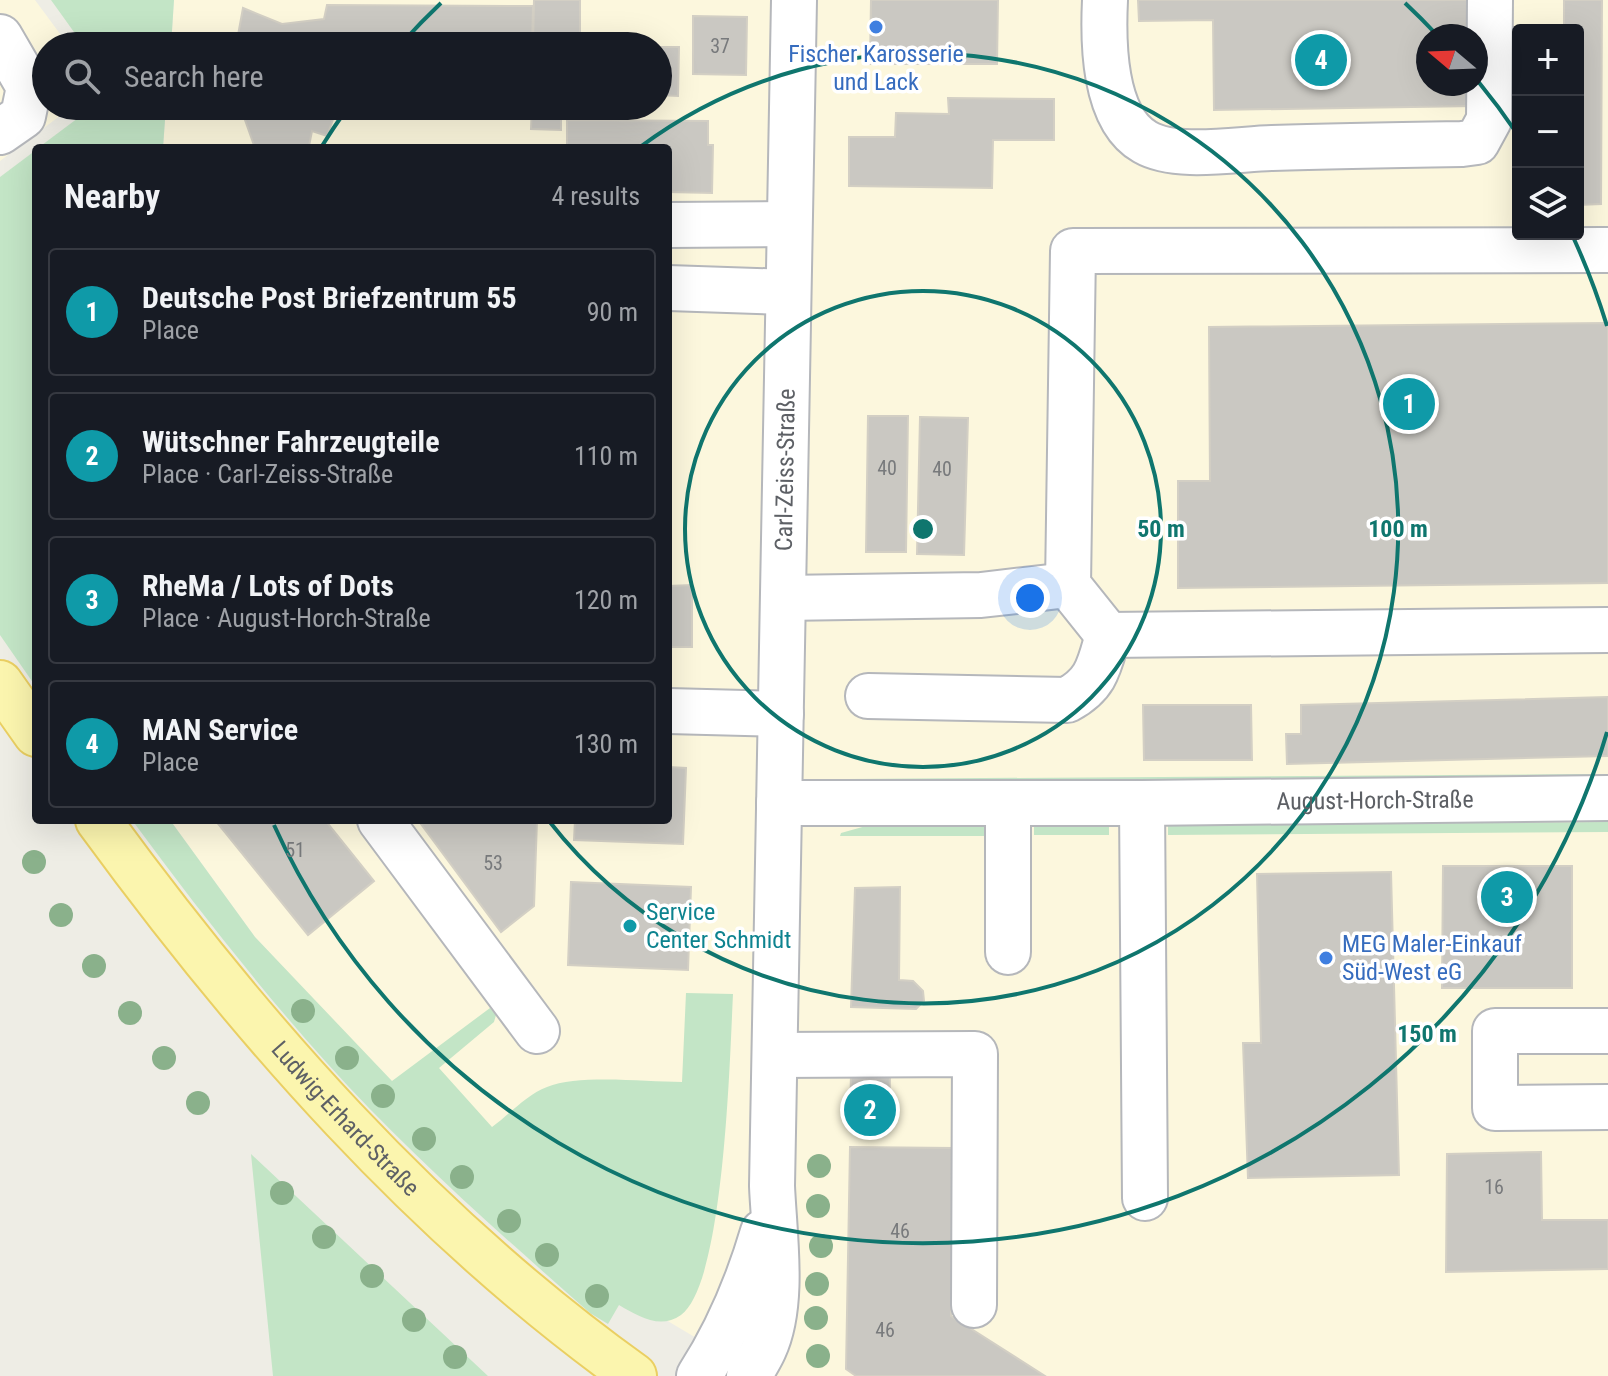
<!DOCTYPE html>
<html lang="en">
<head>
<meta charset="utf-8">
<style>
  :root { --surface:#171b24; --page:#20242c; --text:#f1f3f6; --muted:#9ea1a6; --line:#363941; --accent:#e15439 }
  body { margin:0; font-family:"Roboto Condensed",sans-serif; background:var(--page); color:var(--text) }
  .controls { position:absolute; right:24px; top:24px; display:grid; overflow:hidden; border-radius:8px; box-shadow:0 8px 32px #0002 }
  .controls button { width:72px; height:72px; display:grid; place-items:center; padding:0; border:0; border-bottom:2px solid var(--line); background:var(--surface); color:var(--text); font:40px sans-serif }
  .compass { position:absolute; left:1416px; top:24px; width:72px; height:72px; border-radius:50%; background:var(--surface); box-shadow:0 8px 32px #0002; rotate:289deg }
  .you { position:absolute; left:1030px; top:598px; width:28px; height:28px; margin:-20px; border:6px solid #fff; border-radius:50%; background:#1a73e8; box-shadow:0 0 0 12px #1a73e833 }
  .badge { display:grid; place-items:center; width:52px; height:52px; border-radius:50%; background:var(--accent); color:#fff; font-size:26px; font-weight:700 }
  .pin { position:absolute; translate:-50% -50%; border:4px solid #fff; box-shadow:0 2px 8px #0006 }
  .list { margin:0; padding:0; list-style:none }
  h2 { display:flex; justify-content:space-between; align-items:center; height:104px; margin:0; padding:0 32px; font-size:34px }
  h2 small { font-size:26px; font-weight:400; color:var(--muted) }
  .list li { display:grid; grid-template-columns:52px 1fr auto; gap:24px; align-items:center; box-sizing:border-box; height:128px; margin:0 16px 16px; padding:0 16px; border:2px solid var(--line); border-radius:8px }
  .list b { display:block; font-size:30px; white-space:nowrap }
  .list p { margin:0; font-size:26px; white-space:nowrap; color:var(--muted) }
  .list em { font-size:26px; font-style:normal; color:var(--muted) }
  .icon { flex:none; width:44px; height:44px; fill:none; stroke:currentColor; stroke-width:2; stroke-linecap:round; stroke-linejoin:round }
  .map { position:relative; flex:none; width:1608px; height:1376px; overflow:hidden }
  .search { position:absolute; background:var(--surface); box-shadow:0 8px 32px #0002; left:32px; top:32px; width:640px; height:88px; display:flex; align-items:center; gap:20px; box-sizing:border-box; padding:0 28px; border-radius:44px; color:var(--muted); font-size:30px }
  .panel { position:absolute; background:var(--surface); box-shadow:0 8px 32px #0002; left:32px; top:144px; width:640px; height:680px; border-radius:8px }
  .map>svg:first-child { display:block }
  .commercial { fill:#fcf7dd; fill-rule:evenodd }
  .green { fill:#c3e5c6 }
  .building { fill:#cac8c2; stroke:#d3cfc4; stroke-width:2 }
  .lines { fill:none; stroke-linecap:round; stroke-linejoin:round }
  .minor-casing { stroke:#b5b7bb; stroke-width:48 }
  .major-casing { stroke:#eacf62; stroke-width:48 }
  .minor { stroke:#fff; stroke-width:44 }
  .major { stroke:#fbf5ae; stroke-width:44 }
  .tree { fill:#8ab18b }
  .ring { fill:none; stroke:#0f766e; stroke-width:4 }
  .shop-dot { fill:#3f7fe0; stroke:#fff; stroke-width:3 }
  .culture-dot { fill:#0f9aa8; stroke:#fff; stroke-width:3 }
  .labels { text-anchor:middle; stroke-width:7; stroke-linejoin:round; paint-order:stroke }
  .number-label { font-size:20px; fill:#787a7c }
  .shop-label { font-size:24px; fill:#366cbe; stroke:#fff }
  .street-label { font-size:24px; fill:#5d6065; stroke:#fff }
  .culture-label { font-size:24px; fill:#0d838f; stroke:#fff; text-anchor:start }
  .centre { fill:#0f766e; stroke:#fff; stroke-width:4 }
  .ring-label { font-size:24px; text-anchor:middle; font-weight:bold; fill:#0f766e; stroke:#fff; stroke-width:7; stroke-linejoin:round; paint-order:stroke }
</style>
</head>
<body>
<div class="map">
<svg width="1608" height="1376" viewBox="0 0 1608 1376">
  <rect width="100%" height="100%" fill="#eeede5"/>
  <path class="commercial" d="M0 0H35L69 46H46V106H73L0 161Z
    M174 0H1608V1376H760L661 1317 528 1230 255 937 170 820H668V148H163L166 106H658V46H171ZM1518 30H1578V234H1518ZM1428 36H1476V84H1428Z"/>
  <path class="green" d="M51 0H174L171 46H84Z
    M94 106H166L163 148H38Z
    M36 150V687L0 635V177Z
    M1608 774V781L854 782 846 779Z
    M132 820H170L255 937 392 1081 490 1008 496 1015 494 1022 439 1068 492 1127C510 1114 526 1095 547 1087 579 1074 645 1082 682 1082L686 993 733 994C730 1052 725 1283 681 1315 660 1330 638 1316 619 1305L608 1324 590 1313C498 1232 407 1152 326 1062 257 985 193 903 132 820Z
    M1608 822V832L1168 835V824Z
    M986 825V836H840L841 833 866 826Z
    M1034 825H1109V835H1034Z
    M251 1154 488 1376H273Z"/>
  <path class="building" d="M534 0H580V46H533Z
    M871 0H998L997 64H870Z
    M1138 0H1473V36H1428V84H1474V106L1214 110 1213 20 1139 21Z
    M1564 0H1602L1601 204 1578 205V30H1564Z
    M327 5 533 6 532 46H335V40L308 43V46H236L243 8 282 24 324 19Z
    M693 16 747 17 746 75 693 74Z
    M658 47H679L678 96 658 95Z
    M948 98 1054 99V140H993L992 188 849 186V137H895L896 113 949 114Z
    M240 106H332L337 108 327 136 312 131 309 146 314 148H255Z
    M532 106H561V130L531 129Z
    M567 120 708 121V145H713L712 193 668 192V148H567Z
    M1608 323V583L1178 588V481H1210L1209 327Z
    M868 416H908L906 552H866Z
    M920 417 968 418 964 555 917 554Z
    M692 585V647H668V586Z
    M1608 697V756L1287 764 1286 734H1301V705Z
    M1143 705H1251L1252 760H1144Z
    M668 767 686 768 683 844 574 840 575 820H668Z
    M215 820H325L374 881 308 935Z
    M418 820H537L534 906 501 932Z
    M1443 866H1572V988H1442Z
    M1391 872 1399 1175 1248 1178 1243 1043H1261L1257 874Z
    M571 882 691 887 688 970 568 965Z
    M900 887 899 980 913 981 923 991 924 1001 916 1009 851 1007 855 888Z
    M851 1072 890 1073 889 1130 850 1129Z
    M850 1147 954 1148 951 1316 1045 1376H856L846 1369Z
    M1541 1152 1542 1220H1608V1269L1446 1272 1447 1154Z"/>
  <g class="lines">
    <g class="minor-casing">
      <g id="minor">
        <path d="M1105 0C1103 41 1103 118 1145 142 1176 160 1236 149 1272 148 1336 146 1399 145 1462 144L1477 142 1489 120 1490 0"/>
        <path d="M0 37 29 87 23 116 0 132"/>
        <path d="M668 225 789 224"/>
        <path d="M1608 250 1073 251 1068 585 1108 635 1608 630"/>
        <path d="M668 288 788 292"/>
        <path d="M783 598 981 595 1068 585"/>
        <path d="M868 696 1067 700C1097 684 1099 666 1108 635"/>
        <path d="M668 711 781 714"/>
        <path id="s1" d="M779 803H1142L1608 798"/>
        <path d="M1142 803 1145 1198"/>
        <path d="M380 820 537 1031"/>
        <path d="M1008 952V803"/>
        <path d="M1608 1031H1495V1108L1608 1107"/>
        <path d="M775 1055 975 1054 974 1305"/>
        <path d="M699 1376C728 1331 748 1283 763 1232"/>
        <path id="s2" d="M749 1376C754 1367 760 1358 764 1349 785 1304 774 1234 772 1186L794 0"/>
      </g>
    </g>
    <g class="major-casing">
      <g id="major">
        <path d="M0 683 36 734"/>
        <path id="s3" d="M98 820C250 1028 423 1225 634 1376"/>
      </g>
    </g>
    <use href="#minor" class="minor"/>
    <use href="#major" class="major"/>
  </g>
  <g class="tree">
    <circle cx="34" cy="862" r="12"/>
    <circle cx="61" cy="915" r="12"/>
    <circle cx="94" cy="966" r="12"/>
    <circle cx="303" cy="1011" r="12"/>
    <circle cx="130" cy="1013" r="12"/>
    <circle cx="164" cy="1058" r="12"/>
    <circle cx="347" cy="1058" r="12"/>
    <circle cx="383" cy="1096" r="12"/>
    <circle cx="198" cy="1103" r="12"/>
    <circle cx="424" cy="1139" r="12"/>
    <circle cx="819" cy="1166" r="12"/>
    <circle cx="462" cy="1177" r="12"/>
    <circle cx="282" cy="1193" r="12"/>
    <circle cx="818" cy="1206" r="12"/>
    <circle cx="509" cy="1221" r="12"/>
    <circle cx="324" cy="1237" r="12"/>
    <circle cx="821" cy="1246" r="12"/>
    <circle cx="547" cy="1255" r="12"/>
    <circle cx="372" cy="1276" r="12"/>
    <circle cx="817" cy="1284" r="12"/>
    <circle cx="597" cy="1296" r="12"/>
    <circle cx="816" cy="1318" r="12"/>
    <circle cx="414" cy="1320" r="12"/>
    <circle cx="818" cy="1356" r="12"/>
    <circle cx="455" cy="1357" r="12"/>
  </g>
  <g class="ring">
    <circle cx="923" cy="529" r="238"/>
    <path d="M640 147A475 475 0 1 1 549 821"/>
    <path d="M1607 732A713 713 0 0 1 274 825M322 146A713 713 0 0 1 346 110M402 43A713 713 0 0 1 441 3M1405 3A713 713 0 0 1 1436 34M1477 80A713 713 0 0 1 1518 135M1574 239A713 713 0 0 1 1607 326"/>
  </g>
  <g class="shop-dot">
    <circle cx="876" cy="27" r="8"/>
    <circle cx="1326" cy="958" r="8"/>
  </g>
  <circle class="culture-dot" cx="630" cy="926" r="8"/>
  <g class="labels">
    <g class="number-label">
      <text x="720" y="53">37</text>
      <text x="887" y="475">40</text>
      <text x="942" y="476">40</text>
      <text x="295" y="857">51</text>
      <text x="493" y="870">53</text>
      <text x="1494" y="1194">16</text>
      <text x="900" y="1238">46</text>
      <text x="885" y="1337">46</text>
    </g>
    <g class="shop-label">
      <text x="876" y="62">Fischer Karosserie<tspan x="876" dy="28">und Lack</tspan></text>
      <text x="1342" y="952" text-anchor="start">MEG Maler-Einkauf<tspan x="1342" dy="28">Süd-West eG</tspan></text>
    </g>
    <g class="street-label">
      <text dy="8" stroke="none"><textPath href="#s2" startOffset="912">Carl-Zeiss-Straße</textPath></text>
      <text dy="8" stroke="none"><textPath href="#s1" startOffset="596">August-Horch-Straße</textPath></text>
      <text dy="8" stroke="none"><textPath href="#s3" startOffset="388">Ludwig-Erhard-Straße</textPath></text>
    </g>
    <g class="culture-label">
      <text x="646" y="920">Service<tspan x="646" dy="28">Center Schmidt</tspan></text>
    </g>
  </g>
  <circle cx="923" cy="529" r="12" class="centre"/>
  <g class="ring-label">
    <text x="1161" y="537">50 m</text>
    <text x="1398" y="537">100 m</text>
    <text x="1427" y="1042">150 m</text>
  </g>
</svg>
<div class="controls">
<button>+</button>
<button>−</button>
<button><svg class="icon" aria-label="layers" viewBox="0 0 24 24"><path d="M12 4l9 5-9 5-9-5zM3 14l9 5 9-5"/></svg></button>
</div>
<svg class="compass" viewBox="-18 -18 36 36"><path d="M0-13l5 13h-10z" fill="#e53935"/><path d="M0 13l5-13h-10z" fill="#9ea1a6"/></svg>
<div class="you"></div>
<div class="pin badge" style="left:1409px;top:404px;background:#0f9aa8">1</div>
<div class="pin badge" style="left:870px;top:1110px;background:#0f9aa8">2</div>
<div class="pin badge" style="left:1507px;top:897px;background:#0f9aa8">3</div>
<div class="pin badge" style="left:1321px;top:60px;background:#0f9aa8">4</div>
<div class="search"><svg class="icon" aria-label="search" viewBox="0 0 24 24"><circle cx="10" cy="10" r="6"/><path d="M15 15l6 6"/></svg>Search here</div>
<section class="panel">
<h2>Nearby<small>4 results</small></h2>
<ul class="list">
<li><span class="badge" style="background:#0f9aa8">1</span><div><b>Deutsche Post Briefzentrum 55</b><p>Place</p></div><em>90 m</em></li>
<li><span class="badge" style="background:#0f9aa8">2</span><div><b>Wütschner Fahrzeugteile</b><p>Place · Carl-Zeiss-Straße</p></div><em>110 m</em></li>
<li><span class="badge" style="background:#0f9aa8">3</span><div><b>RheMa / Lots of Dots</b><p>Place · August-Horch-Straße</p></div><em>120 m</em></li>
<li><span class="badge" style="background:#0f9aa8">4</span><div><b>MAN Service</b><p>Place</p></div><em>130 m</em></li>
</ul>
</section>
</div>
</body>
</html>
